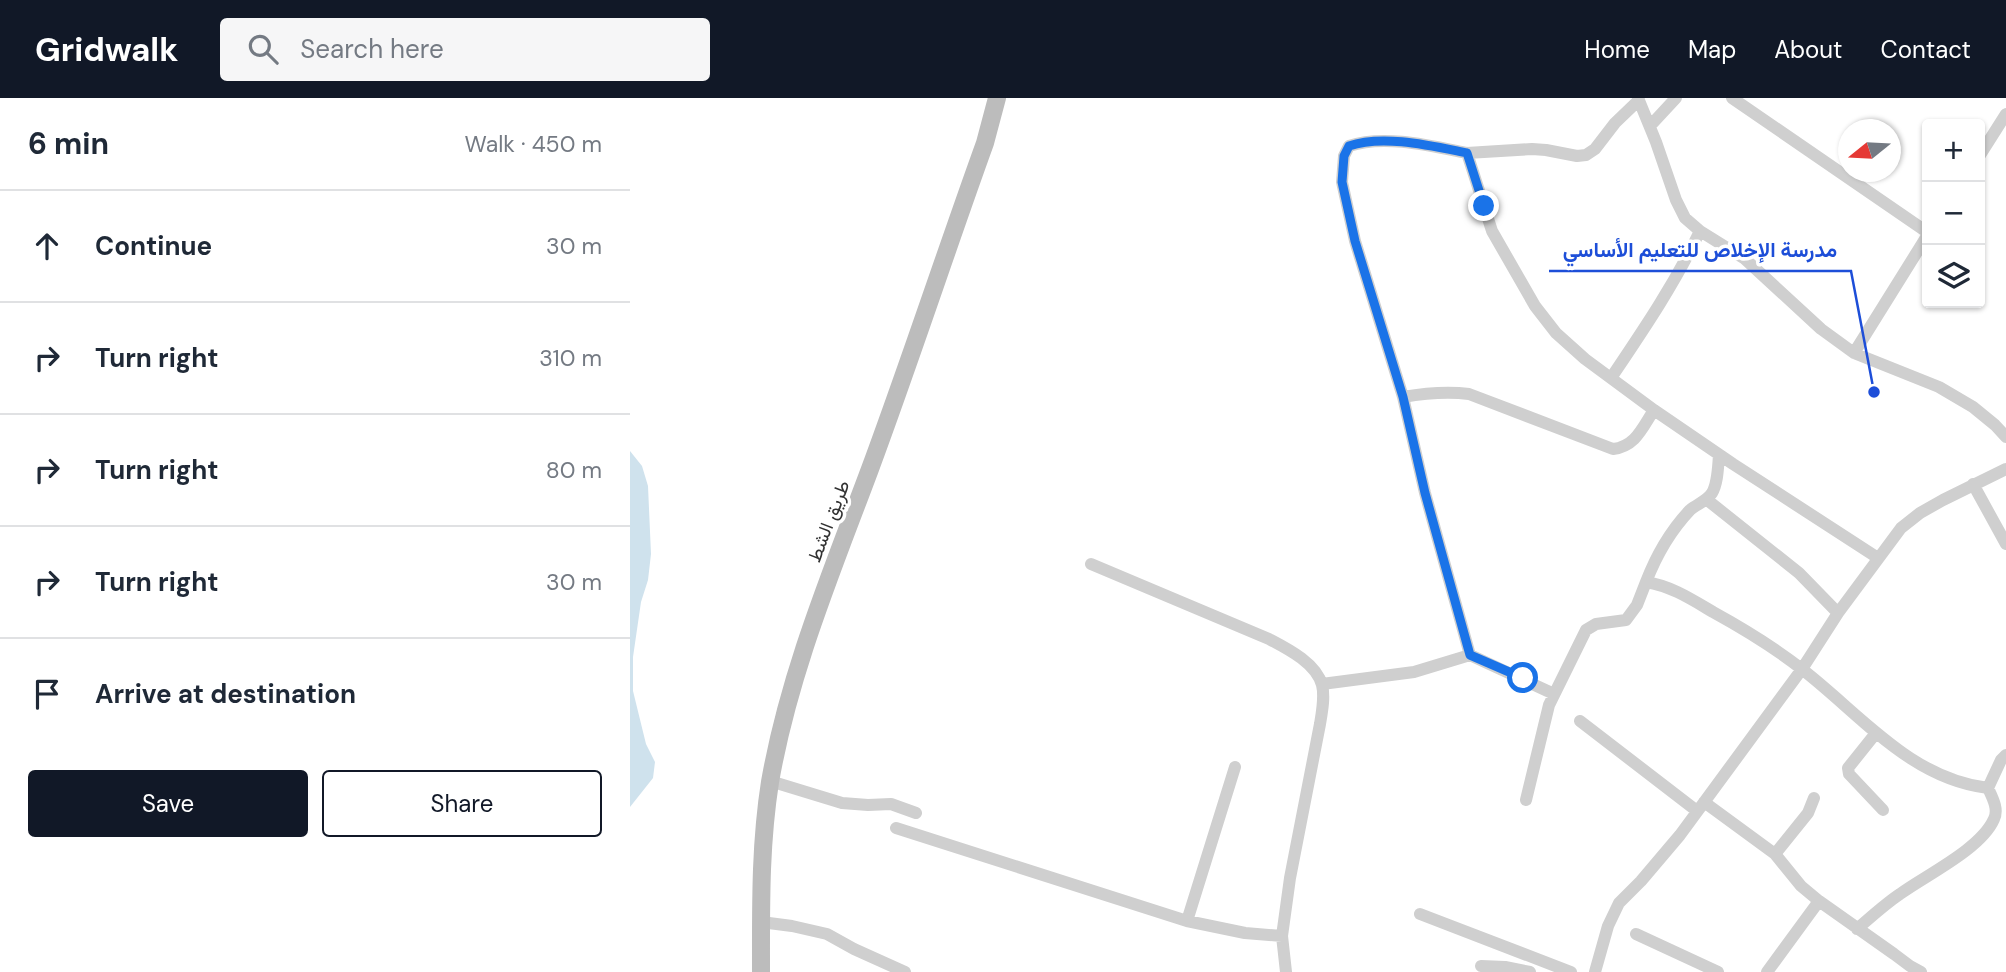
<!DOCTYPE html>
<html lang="en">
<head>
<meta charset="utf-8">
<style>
  :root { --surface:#fff; --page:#f6f6f7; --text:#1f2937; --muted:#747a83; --line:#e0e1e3; --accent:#111827 }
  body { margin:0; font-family:"DM Sans",Vazirmatn,sans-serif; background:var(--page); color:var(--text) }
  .controls { position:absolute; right:21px; top:21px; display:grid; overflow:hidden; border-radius:7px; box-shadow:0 2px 5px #0004 }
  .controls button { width:63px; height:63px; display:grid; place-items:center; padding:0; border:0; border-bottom:2px solid var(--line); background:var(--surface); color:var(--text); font:35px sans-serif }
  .compass { position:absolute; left:1208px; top:21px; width:63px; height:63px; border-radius:50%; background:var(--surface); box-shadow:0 2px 5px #0004; rotate:252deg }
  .stop { position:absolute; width:21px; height:21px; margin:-16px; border:5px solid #1a73e8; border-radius:50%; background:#fff }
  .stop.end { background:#1a73e8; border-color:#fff; box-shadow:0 2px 7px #0008 }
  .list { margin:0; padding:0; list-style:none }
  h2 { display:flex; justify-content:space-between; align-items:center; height:91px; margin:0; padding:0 28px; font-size:30px }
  h2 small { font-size:23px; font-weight:400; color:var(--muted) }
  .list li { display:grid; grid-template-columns:46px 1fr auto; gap:21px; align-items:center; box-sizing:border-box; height:112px; padding:0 28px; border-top:2px solid var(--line) }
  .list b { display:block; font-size:26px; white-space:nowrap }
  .list em { font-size:23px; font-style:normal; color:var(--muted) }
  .actions { display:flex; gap:14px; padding:21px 28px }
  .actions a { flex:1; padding:16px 0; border:2px solid var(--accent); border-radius:7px; text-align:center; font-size:24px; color:var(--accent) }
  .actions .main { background:var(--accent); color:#fff }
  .icon { flex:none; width:38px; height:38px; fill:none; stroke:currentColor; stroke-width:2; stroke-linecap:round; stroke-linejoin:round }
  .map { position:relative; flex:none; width:1376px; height:874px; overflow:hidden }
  header { display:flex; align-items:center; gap:42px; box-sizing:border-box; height:98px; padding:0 35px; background:var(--accent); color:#fff }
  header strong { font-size:33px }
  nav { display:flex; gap:38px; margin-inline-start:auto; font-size:24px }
  .search { width:490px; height:63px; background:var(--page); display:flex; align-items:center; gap:18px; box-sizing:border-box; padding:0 24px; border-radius:7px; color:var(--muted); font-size:26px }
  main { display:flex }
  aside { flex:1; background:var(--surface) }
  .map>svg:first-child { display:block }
  .water { fill:#cfe2ed }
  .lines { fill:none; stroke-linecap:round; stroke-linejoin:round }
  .street { stroke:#cfcfcf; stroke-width:12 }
  .secondary { stroke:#bcbcbc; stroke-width:18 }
  .route { stroke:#1a73e8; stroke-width:9 }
  .labels { text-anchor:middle; stroke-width:7; stroke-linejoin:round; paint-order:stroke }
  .street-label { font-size:19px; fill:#323232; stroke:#fff }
  .leader { fill:none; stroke:#1d4ed8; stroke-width:2.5 }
  .callout-dot { fill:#1d4ed8; stroke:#fff; stroke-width:2.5 }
  .callout-label { font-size:21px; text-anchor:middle; font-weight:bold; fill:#1d4ed8; stroke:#fff; stroke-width:7; stroke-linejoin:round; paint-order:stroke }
</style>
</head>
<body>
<header>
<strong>Gridwalk</strong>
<div class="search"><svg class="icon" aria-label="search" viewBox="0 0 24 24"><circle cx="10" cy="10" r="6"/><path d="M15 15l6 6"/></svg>Search here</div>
<nav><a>Home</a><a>Map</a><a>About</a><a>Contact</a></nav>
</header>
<main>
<aside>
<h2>6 min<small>Walk · 450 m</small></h2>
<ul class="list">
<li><svg class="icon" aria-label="ahead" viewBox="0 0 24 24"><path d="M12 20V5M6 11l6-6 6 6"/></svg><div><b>Continue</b></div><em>30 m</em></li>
<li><svg class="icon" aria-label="right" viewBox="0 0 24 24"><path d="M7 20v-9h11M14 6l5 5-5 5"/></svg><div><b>Turn right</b></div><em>310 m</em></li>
<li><svg class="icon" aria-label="right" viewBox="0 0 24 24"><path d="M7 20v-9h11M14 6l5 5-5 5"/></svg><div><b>Turn right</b></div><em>80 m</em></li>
<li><svg class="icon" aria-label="right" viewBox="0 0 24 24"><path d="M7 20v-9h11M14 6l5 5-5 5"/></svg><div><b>Turn right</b></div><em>30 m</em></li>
<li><svg class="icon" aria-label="arrive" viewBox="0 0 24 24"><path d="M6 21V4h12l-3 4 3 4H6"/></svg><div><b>Arrive at destination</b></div></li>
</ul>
<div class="actions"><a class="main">Save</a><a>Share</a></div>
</aside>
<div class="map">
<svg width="1376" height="874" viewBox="0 0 1376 874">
  <rect width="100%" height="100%" fill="#fff"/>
  <path class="water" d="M0 353 12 368 18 388 21 456 18 482 11 504 3 559V593L16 646 25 664 23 680 0 709Z"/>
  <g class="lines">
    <path class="street" d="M1008 0 1026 44 1046 102 1055 120 1070 133 1115 161 1191 231 1224 255 1309 289 1343 309 1365 327 1376 339
      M1102 0 1297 134
      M1020 28 1046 0
      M837 55 902 51 916 52 947 58 956 57 965 51 985 25 1009 2
      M1350 57 1376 16
      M1224 255 1297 138
      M981 280C1014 231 1044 187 1070 133
      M773 299C796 295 816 293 839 296L983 351C1006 348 1012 330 1024 312
      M1343 386 1376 446
      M1076 401 1169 475 1208 515
      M461 466 639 541C658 551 686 565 692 587 695 599 692 614 690 626L660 780 652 838 656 874
      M1016 484C1026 458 1041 432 1060 412 1067 406 1077 403 1082 395 1088 385 1088 368 1089 357
      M840 557 795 395 773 299 725 143 712 84 714 58 719 48C754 36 802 48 837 55L862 133 905 208 926 235 955 261 1024 312 1103 366 1248 460
      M692 586 784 574 840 557 924 596
      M950 623 1067 713
      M1246 635 1218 670 1219 676 1253 712
      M140 683 212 705 238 707 261 706 286 715
      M1358 690 1371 662 1376 657
      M896 702 919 607 956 532 966 526 996 522 1007 507 1016 484C1041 488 1061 501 1083 514 1114 531 1145 550 1173 572 1231 617 1281 681 1358 690 1362 699 1369 711 1364 721 1351 751 1296 777 1270 796 1255 806 1241 819 1227 831
      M1074 704 1145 756 1171 788 1189 803 1264 856 1280 868 1291 874
      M266 730 557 823 615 835 652 838
      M1145 756 1178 715 1184 700
      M790 816 941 874
      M557 823 605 669
      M131 824 162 828 197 836 224 851 275 874
      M1006 836 1088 874
      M851 868 875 869 900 874
      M965 874 978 828 989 805 1011 783 1050 737 1172 571 1208 515 1271 430 1290 415 1313 402 1376 371
      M1137 874 1189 803"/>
    <path class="secondary" d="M131 874C131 809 130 748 140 684 159 575 202 473 240 371 280 263 316 153 355 45L367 0"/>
  </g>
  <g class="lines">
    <path class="route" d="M854 108 837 55C802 48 753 36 719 48L714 58 712 84 725 143 773 299 795 395 840 557 893 580"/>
  </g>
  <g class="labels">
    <g class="street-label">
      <text transform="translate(198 423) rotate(-69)" y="7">طريق الشط</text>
    </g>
  </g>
  <path class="leader" d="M1244 294L1221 173H919"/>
  <circle class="callout-dot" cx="1244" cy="294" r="7"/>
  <g class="callout-label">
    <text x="1070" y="159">مدرسة الإخلاص للتعليم الأساسي</text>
  </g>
</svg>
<div class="controls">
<button>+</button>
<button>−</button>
<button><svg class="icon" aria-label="layers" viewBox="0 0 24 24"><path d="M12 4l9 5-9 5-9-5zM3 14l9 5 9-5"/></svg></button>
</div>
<svg class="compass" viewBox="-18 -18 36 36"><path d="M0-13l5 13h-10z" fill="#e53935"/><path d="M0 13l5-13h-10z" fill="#747a83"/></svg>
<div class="stop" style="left:893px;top:580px"></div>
<div class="stop end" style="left:854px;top:108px"></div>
</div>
</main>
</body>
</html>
